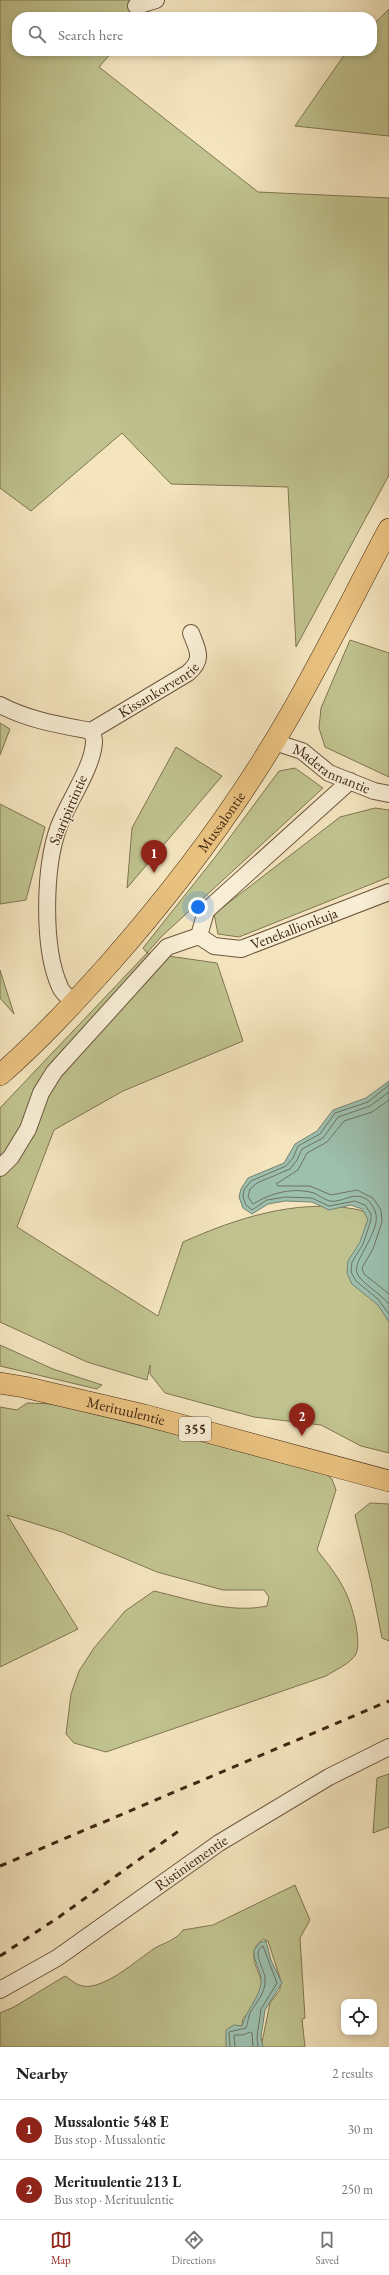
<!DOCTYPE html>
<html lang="en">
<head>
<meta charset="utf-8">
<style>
  :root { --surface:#fff; --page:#f6f6f6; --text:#222; --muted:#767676; --line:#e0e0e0; --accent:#8f2418 }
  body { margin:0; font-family:"EB Garamond",serif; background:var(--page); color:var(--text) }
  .controls { position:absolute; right:12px; bottom:12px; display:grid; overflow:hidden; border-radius:8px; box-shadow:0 2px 6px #0003 }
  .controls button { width:36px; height:36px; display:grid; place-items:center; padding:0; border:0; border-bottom:1px solid var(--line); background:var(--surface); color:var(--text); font:20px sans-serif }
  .you { position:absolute; left:198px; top:907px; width:14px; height:14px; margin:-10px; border:3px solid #fff; border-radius:50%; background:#1a73e8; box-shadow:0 0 0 6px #1a73e833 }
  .badge { display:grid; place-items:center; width:26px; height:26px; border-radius:50%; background:var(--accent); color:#fff; font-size:13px; font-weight:700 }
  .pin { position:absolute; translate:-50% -33px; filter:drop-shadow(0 1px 2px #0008) }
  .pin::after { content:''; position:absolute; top:21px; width:14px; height:12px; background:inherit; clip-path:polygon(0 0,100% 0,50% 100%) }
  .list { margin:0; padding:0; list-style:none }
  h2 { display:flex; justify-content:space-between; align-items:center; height:52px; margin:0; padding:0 16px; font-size:17px }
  h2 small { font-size:13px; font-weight:400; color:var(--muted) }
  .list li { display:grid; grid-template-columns:26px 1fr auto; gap:12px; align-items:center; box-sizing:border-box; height:60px; padding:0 16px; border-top:1px solid var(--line) }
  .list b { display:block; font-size:15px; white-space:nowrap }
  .list p { margin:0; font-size:13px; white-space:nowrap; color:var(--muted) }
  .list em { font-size:13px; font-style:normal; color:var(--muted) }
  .icon { flex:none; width:22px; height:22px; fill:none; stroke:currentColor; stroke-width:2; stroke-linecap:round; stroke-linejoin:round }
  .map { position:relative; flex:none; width:389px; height:2047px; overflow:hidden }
  .search { position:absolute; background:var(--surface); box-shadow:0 2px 6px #0003; left:12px; right:12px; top:12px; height:44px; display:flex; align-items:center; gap:10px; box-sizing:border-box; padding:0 14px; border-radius:16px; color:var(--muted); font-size:15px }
  .sheet { height:172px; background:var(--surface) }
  nav { display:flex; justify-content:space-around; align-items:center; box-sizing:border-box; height:56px; border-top:1px solid var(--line); background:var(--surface); font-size:11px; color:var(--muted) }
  nav a { display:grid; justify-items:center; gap:2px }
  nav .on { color:var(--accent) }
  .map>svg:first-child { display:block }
  .green { fill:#c0c38f; stroke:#807550 }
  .water { fill:#9cbfae; stroke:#778270 }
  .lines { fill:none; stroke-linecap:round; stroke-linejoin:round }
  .shore { stroke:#6e7360; stroke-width:1 }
  .minor-casing { stroke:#6d563d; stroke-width:18 }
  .major-casing { stroke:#402712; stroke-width:22 }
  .minor { stroke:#f8eed5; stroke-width:16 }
  .major { stroke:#eac280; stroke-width:21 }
  .rail { stroke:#402712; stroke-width:3; stroke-dasharray:7 7; stroke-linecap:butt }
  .labels { text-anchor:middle; stroke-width:3; stroke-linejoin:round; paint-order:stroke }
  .shield { fill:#f8eed5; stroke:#77634c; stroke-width:1 }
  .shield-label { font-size:14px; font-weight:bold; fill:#402712 }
  .street-label { font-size:15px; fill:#402712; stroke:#f8eed5 }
</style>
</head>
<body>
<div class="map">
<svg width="389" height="2047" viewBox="0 0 389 2047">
  <rect width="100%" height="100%" fill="#f4e5bf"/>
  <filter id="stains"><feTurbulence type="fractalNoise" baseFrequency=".005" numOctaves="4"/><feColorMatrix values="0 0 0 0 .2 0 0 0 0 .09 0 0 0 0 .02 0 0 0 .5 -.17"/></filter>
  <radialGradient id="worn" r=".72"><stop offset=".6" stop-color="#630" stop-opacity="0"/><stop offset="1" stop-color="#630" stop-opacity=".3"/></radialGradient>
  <path class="green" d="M0 0H160L144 17H17V51H113L99 67 258 192 389 198V475L296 647 288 487 171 484 122 433 31 511 0 488Z
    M389 9V136L295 126 347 51H372V26Z
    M350 640 389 653V777L325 747 319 728 321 708Z
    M0 723 10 729 0 755Z
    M176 747 222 776 127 888 132 828Z
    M295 768 323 788 161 937 147 953 217 963 243 1041 123 1091 54 1130 17 1227 158 1316 183 1242C237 1218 295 1199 355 1209 366 1211 378 1219 389 1223V1453L361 1446 321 1425 254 1417 165 1393 150 1374V1365L147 1380 87 1362 0 1322V1108L147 953 143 948 216 856 279 771Z
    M0 804 45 827 26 900 0 904Z
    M375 808 389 810V877L239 937 218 934 214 914 340 817Z
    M0 970 14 1014 0 998Z
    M0 1345 53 1369 102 1385 97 1389 0 1366Z
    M27 1403 55 1404 322 1471 332 1479 336 1490 317 1550C327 1563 338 1576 345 1591 352 1604 362 1641 356 1654 350 1664 335 1670 326 1676L106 1752 74 1743 66 1734 71 1694 79 1671 94 1648 125 1611 154 1591C189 1599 230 1614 267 1606L269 1597 264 1590H223L157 1572 62 1532 7 1515 78 1629 0 1667V1407L17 1410Z
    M370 1503 389 1504V1641L382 1638 371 1582 355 1515Z
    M389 1774V1827L373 1833 377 1778Z
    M295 1885 310 1920 300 1938 305 2018 302 2019 305 2047H261L270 2003 280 1990V1978L268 1941 263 1939C245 1953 258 1967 263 1986L249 2013 243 2018 242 2025 251 2047H0V2013L14 2007 65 1976C70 1979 74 1983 79 1985 100 1994 138 1959 155 1948 166 1942 176 1940 183 1930L213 1925Z"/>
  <path class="water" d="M389 1081V1322L378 1305 352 1284 347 1273 348 1261 360 1242 368 1219 362 1209 351 1205 329 1210 312 1202 285 1201 268 1204 252 1214 243 1208 239 1197 241 1189 248 1178 284 1163 295 1144 317 1131 333 1110 366 1098Z
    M266 1941 271 1960 282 1983 265 2010 261 2037 263 2047H226V2030L234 2025 242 2026C246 2011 260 1996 261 1983 262 1971 253 1962 254 1950L260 1942Z"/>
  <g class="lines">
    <path class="shore" d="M389 1085 368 1102 335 1113 320 1134 298 1146 293 1158 286 1166 251 1181 244 1190 243 1197 246 1205 252 1210 267 1200 285 1197 312 1198 329 1206 355 1201 365 1205 371 1214V1220L363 1244 352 1262 351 1272 356 1281 378 1299 389 1314
      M389 1092 370 1106 338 1117 323 1138 302 1149 297 1160 290 1169 257 1183 250 1189 248 1197 253 1204C271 1193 292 1187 314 1193 319 1195 324 1200 330 1201 343 1204 363 1183 375 1211 383 1230 352 1260 357 1273 360 1282 381 1294 389 1304
      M389 1100 372 1112 344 1121 327 1142 307 1153 298 1170 276 1184 278 1186H310L331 1195 357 1190 373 1198 381 1210 382 1222 373 1249 362 1268 364 1274 389 1294
      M230 2047 229 2032 246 2028C248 2023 248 2018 250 2013 256 2002 266 1993 265 1979 265 1969 251 1952 263 1946L277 1983 261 2009 257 2037 258 2047
      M235 2047 234 2035H243L250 2032 252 2033 253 2047"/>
    <g class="minor-casing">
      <g id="minor">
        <path d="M136 6 156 0"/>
        <path d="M0 705C28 720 60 725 91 731 92 734 95 739 94 742 93 767 68 802 59 826 44 866 42 948 60 987 62 993 70 998 74 1003"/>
        <path id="s1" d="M91 731 188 673C204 659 198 651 191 633"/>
        <path id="s2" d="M274 742 302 751 329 773 374 791 389 794"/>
        <path d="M199 936 206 911 350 781"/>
        <path id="s3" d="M199 936 214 946 241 949 389 892"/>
        <path d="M0 1168 11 1157 28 1129 41 1093 54 1072 167 947 199 936"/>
        <path id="s4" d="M0 1990 57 1958 219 1843 329 1777 389 1747"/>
      </g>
    </g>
    <g class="major-casing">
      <g id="major">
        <path id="s5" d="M0 1075C40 1040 74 1003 109 964 177 887 239 804 290 715 325 654 356 591 389 529"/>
        <path id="s6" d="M0 1383 24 1387 144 1415 389 1481"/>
      </g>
    </g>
    <use href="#minor" class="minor"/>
    <use href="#major" class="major"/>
    <path class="rail" d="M0 1866 389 1701
      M0 1956 59 1917 180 1830"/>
  </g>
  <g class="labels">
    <rect class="shield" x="179" y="1417" width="32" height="24" rx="3"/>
    <g class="shield-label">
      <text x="195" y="1434">355</text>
    </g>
    <g class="street-label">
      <text dy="5" stroke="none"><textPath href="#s1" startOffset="79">Kissankorventie</textPath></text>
      <text dy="5" stroke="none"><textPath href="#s2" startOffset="64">Maderannantie</textPath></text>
      <text transform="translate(68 810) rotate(-67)" y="5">Saaripirtintie</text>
      <text dy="5" stroke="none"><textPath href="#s5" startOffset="337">Mussalontie</textPath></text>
      <text dy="5" stroke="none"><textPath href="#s3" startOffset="102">Venekallionkuja</textPath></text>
      <text dy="5" stroke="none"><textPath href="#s6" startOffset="129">Merituulentie</textPath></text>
      <text dy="5" stroke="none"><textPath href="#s4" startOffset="230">Ristiniementie</textPath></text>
    </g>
  </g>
  <rect width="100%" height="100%" filter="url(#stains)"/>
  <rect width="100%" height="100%" fill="url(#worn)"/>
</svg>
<div class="controls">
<button><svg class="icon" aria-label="locate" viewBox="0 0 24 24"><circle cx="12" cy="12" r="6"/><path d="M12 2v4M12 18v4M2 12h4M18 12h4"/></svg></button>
</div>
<div class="you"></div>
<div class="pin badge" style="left:154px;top:873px">1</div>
<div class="pin badge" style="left:302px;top:1436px">2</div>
<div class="search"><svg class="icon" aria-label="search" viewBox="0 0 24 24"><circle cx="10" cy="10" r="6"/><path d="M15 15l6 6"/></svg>Search here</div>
</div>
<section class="sheet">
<h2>Nearby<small>2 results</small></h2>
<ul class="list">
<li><span class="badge">1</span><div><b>Mussalontie 548 E</b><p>Bus stop · Mussalontie</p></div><em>30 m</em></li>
<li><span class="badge">2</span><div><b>Merituulentie 213 L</b><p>Bus stop · Merituulentie</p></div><em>250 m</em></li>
</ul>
</section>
<nav>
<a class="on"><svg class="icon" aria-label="map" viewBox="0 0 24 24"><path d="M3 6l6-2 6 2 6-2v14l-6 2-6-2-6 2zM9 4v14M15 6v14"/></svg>Map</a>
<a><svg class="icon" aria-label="directions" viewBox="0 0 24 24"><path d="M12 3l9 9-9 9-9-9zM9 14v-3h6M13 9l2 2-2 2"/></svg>Directions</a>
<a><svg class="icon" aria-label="saved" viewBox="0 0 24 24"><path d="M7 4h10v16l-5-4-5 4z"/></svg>Saved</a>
</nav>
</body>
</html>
